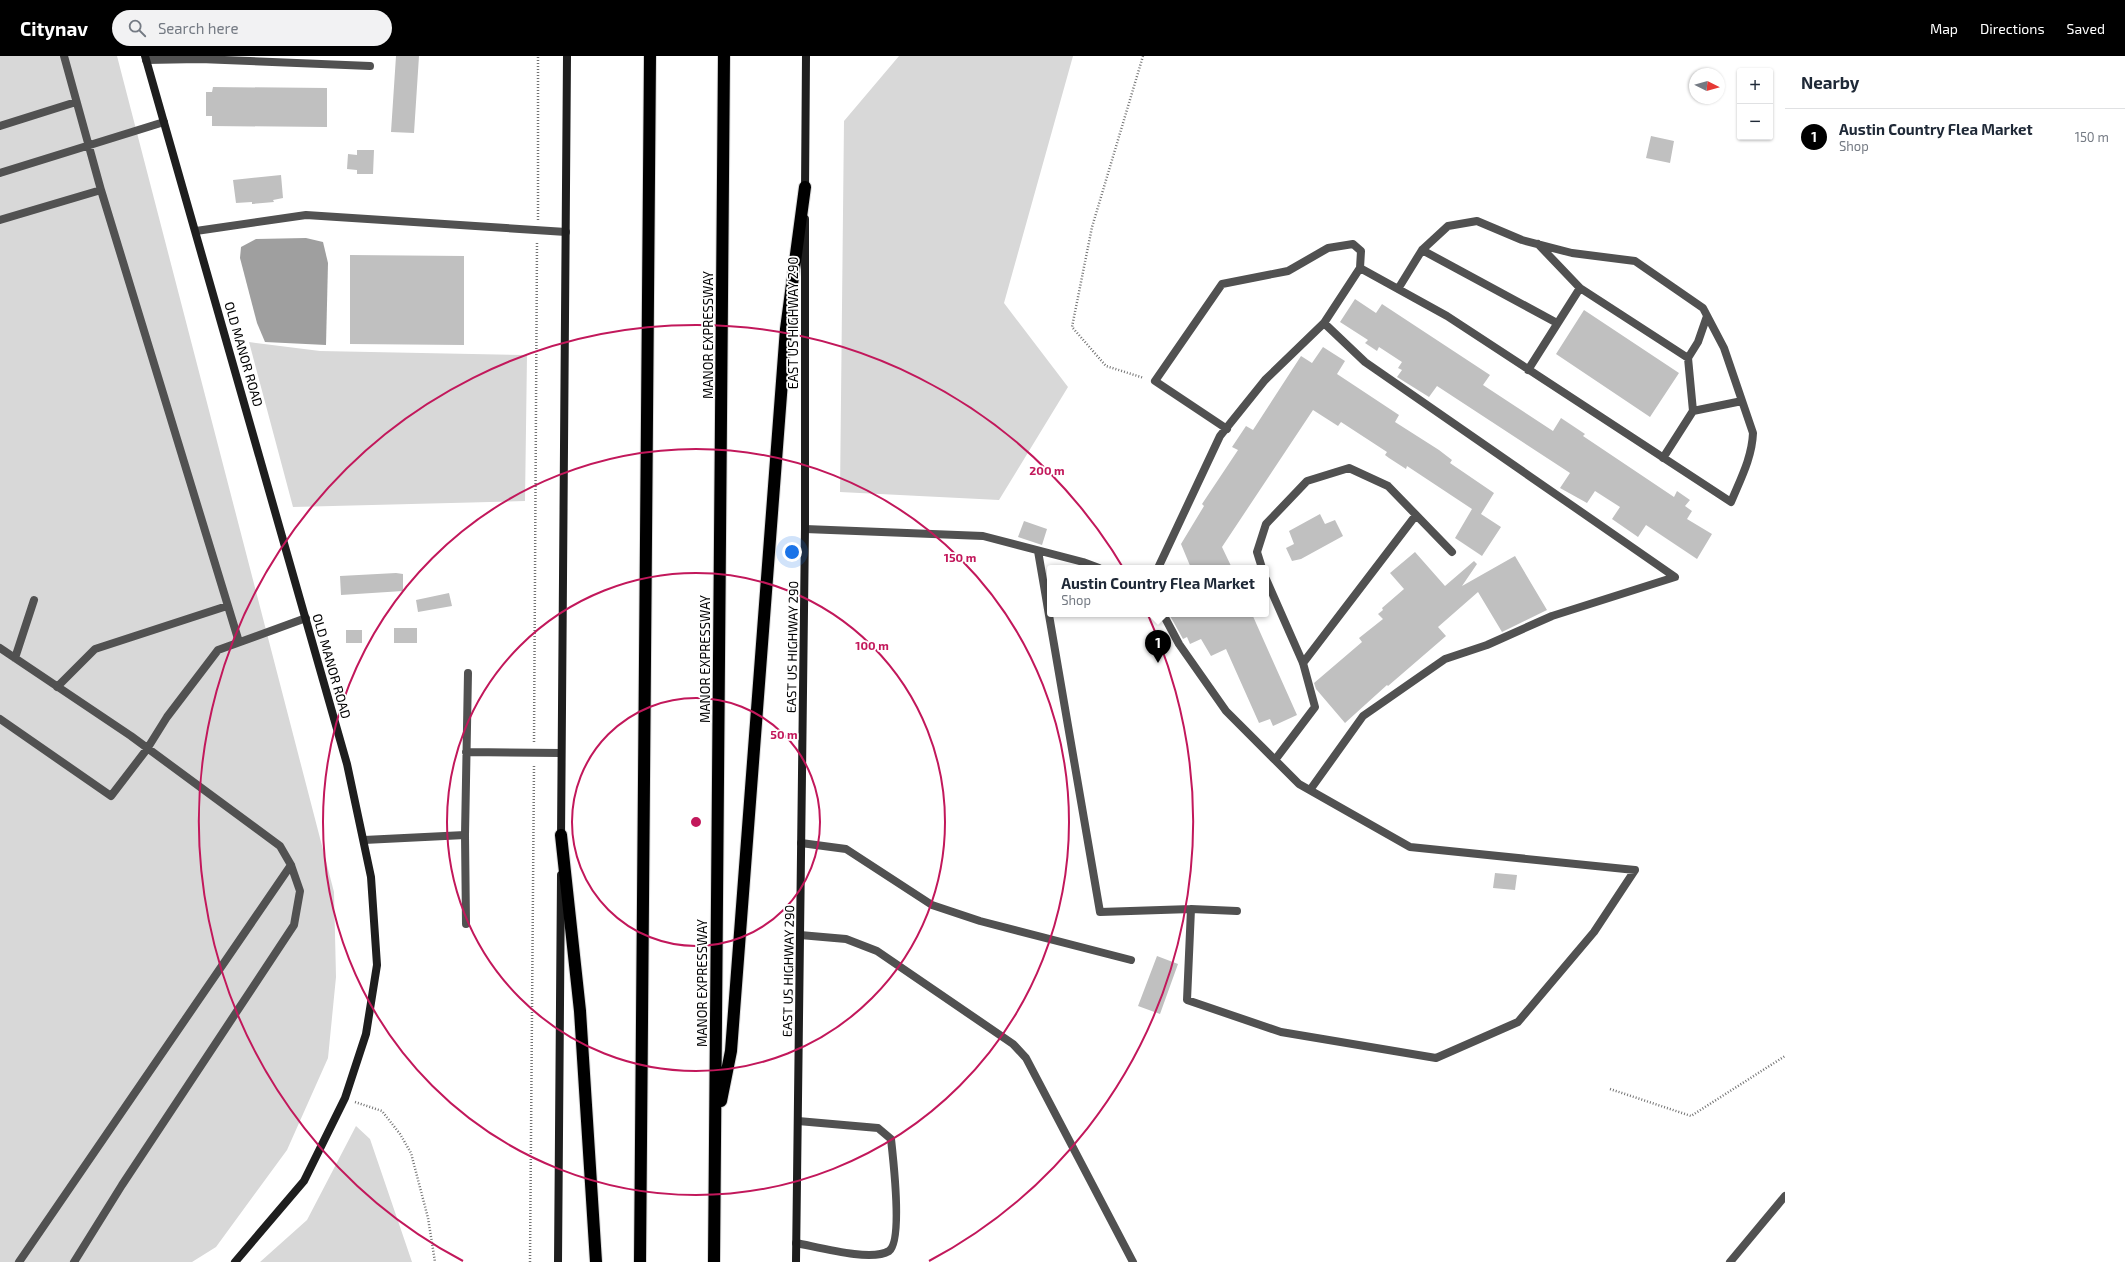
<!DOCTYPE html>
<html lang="en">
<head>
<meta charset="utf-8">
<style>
  :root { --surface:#fff; --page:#f2f2f3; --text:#1f2937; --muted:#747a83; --line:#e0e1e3; --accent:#000 }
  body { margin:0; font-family:"Exo 2",sans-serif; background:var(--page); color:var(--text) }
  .controls { position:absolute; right:12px; top:12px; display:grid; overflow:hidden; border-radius:4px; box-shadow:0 1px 3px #0004 }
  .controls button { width:36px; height:36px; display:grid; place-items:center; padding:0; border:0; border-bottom:1px solid var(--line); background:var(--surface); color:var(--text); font:20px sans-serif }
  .compass { position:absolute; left:1689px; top:12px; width:36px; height:36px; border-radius:50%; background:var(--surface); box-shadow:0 1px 3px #0004; rotate:95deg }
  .you { position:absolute; left:792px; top:496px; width:14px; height:14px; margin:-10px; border:3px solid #fff; border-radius:50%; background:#1a73e8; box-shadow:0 0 0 6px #1a73e833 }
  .badge { display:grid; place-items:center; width:26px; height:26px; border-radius:50%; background:var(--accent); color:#fff; font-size:13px; font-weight:700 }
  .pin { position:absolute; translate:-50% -33px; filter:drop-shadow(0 1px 2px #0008) }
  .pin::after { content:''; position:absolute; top:21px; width:14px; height:12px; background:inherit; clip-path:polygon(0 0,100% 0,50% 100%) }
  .popup { position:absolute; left:1047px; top:509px; width:222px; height:52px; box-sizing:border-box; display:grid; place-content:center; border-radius:4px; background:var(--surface); filter:drop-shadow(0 1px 3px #0005); font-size:13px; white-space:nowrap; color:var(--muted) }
  .popup b { font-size:15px; color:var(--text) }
  .popup::after { content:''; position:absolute; left:50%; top:100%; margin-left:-8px; border:8px solid transparent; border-top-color:var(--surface) }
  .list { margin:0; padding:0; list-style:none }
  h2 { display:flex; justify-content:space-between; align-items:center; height:52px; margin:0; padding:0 16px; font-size:17px }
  h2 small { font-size:13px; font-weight:400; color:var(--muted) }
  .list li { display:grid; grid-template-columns:26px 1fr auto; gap:12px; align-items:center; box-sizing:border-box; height:56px; padding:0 16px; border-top:1px solid var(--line) }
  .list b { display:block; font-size:15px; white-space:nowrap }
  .list p { margin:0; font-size:13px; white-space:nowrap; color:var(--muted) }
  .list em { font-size:13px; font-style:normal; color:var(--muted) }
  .icon { flex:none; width:22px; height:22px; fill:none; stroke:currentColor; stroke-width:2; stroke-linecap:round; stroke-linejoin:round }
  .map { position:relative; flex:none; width:1785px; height:1206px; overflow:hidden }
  header { display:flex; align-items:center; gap:24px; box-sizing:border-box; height:56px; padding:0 20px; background:var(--accent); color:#fff }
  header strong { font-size:19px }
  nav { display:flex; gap:22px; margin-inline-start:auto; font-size:14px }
  .search { width:280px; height:36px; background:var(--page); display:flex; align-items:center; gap:10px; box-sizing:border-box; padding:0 14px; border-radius:22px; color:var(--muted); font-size:15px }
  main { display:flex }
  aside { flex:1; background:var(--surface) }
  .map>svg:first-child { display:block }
  .green { fill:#d8d8d8 }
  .water { fill:#9f9f9f }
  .building { fill:#c0c0c0 }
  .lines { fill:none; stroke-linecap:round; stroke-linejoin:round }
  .highway-casing { stroke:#dbdbdb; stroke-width:14 }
  .path { stroke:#737373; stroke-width:2.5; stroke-dasharray:1 2; stroke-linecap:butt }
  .lane { stroke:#515151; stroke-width:8 }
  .secondary { stroke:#1e1e1e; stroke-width:8 }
  .highway { stroke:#000; stroke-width:12 }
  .ring { fill:none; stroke:#c2185b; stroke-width:2 }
  .labels { text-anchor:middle; stroke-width:3.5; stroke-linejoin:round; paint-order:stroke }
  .street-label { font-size:13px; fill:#000; stroke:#fff }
  .centre { fill:#c2185b; stroke:#fff; stroke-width:2 }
  .ring-label { font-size:12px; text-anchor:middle; font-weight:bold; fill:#c2185b; stroke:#fff; stroke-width:3.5; stroke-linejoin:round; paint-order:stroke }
</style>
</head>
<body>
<header>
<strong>Citynav</strong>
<div class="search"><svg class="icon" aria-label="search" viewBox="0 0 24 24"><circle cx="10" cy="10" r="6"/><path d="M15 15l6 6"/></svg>Search here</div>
<nav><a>Map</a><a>Directions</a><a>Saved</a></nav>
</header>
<main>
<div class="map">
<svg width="1785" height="1206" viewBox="0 0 1785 1206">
  <rect width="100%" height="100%" fill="#fff"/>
  <path class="green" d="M0 0H117L334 836 336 921 328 1002 287 1094 216 1191 192 1206H0Z
    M899 0H1073L1004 247 1068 331 999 444 840 436 844 65Z
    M249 286 320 295 527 299 525 445 293 451Z
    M356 1070 370 1083 412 1206H260L307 1164Z"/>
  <path class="water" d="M306 182 323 186 328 207 326 289 265 286 257 267 240 202 241 191 256 183Z"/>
  <path class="building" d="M396 0H419L414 77 391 76Z
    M213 31 327 32V71L212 70V60H206V36H212Z
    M1651 80 1674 85 1670 107 1646 102Z
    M357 94H374L373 118H357V114L347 113 348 98 357 99Z
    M281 119 283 142 273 144 274 146 252 148V146L236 147 233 124Z
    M350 199 464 200V289L350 288Z
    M1355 243 1376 257 1382 248 1490 319 1483 329 1553 375 1561 362 1585 378 1583 380 1674 441 1677 435 1690 444 1685 450 1692 455 1687 463 1712 478 1697 503 1646 469 1638 481 1612 463 1620 451 1595 435 1587 447 1560 432 1570 417 1437 330 1429 341 1397 321 1402 314 1398 312 1402 306 1379 291 1377 295 1365 287 1368 284 1340 266Z
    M1584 254 1679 317 1650 361 1556 298Z
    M1323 291 1345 305 1337 318 1399 359 1395 366 1439 394 1452 404 1450 407 1494 437 1481 458 1501 471 1482 500 1455 482 1472 453 1407 410 1406 413 1389 402 1385 399 1387 396 1341 366 1338 370 1313 354 1222 491 1232 512H1191L1181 488 1204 450 1202 448 1238 394 1232 391 1246 370 1253 374 1301 300 1312 307Z
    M1320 458 1325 468 1335 464 1343 480 1301 503 1292 505 1286 492 1294 488 1289 475Z
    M1024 465 1047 473 1042 489 1018 481Z
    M1415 496 1445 530 1474 505 1477 508 1462 530 1515 500 1547 554 1502 576 1478 536 1438 571 1446 580 1388 630 1387 629 1345 667 1316 633 1314 627 1362 586 1359 582 1383 563 1378 558 1383 554 1382 552 1404 533 1390 517Z
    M396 517 403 518V535L341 539 340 520Z
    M449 537 452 550 418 556 416 544Z
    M1169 558H1252L1297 659 1273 670 1270 663 1259 667 1226 593 1211 600 1201 583 1190 588 1187 581 1183 583Z
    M394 572H417V587H394Z
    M346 574H362V587H346Z
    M1495 817 1517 819 1515 834 1493 832Z
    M1157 900 1178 908 1160 958 1138 950Z"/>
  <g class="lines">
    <g class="highway-casing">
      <path id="highway" d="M561 779 580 955 596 1206
        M721 1045 731 995 786 273 805 131
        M640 1206 650 0
        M714 1206 724 0"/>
    </g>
    <path class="path" d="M1143 0 1092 171 1072 271 1106 310 1144 322
      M538 164V0
      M534 686 537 187
      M1610 1033 1691 1060 1785 1000
      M355 1046 382 1055 400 1078 411 1097 428 1162 435 1206
      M530 1206 534 709"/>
    <path class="lane" d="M64 0 101 134 239 586
      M146 4 200 3 370 10
      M0 70 76 46
      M0 117 164 66
      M0 164 101 134
      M196 175 306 159 566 176
      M1538 188 1580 232
      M1422 194 1557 267
      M1688 302 1698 286 1707 260
      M1528 314 1580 232 1688 302 1693 355 1663 402
      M1693 355 1742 345
      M1227 373 1155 325 1222 228 1288 215 1328 192 1353 188 1361 195 1360 212
      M805 473 983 480 1083 506 1099 512
      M1038 495 1100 856 1191 853 1237 855
      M1158 512 1220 380 1265 324 1324 267 1360 212 1447 260 1731 446C1740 424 1752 402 1753 377L1724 292 1703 252 1635 205 1572 197 1522 184 1477 165 1448 170 1422 194 1398 233
      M1262 512 1257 496 1266 468 1307 425 1349 412 1388 430 1452 496
      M1266 523 1303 607 1315 651 1275 704
      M1163 558 1179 588 1226 655 1299 728 1410 791 1635 814 1594 876 1518 966 1436 1002 1281 976 1187 944 1191 853
      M0 592 131 680 280 790 291 809 300 835 294 869 122 1129 74 1206
      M15 602 34 544
      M1303 607 1416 459
      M57 631 95 593 227 550
      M0 663 111 740 147 693 167 661 218 594 306 562
      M466 696 561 697
      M1310 734 1363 660 1445 603 1487 589 1552 560 1675 521 1365 306 1324 267
      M465 779 468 617
      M364 784 465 779 466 868
      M801 787 846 793 932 849 980 865 1131 904
      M800 879 846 883 877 895 1013 988 1026 1002 1133 1206
      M796 1187C818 1191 871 1206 889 1195 903 1185 893 1101 891 1083L878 1072 798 1065
      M19 1206 291 809
      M1730 1206 1785 1140"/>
    <path class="secondary" d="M145 0 347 708 371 821 377 909 366 978 345 1042 304 1125 235 1206
      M805 135 806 0
      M561 783 567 0
      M558 1206 561 819
      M796 1206 805 473V163"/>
    <use href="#highway" class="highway"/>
  </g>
  <g class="ring">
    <circle cx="696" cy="766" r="124"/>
    <circle cx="696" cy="766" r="249"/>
    <circle cx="696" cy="766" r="373"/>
    <path d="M463 1205A497 497 0 1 1 929 1205"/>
  </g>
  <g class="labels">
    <g class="street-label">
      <text transform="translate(793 267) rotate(-90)" y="5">EAST US HIGHWAY 290</text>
      <text transform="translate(708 279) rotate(-90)" y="5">MANOR EXPRESSWAY</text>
      <text transform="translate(244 298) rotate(74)" y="5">OLD MANOR ROAD</text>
      <text transform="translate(792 591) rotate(-89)" y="5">EAST US HIGHWAY 290</text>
      <text transform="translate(705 603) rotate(-90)" y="5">MANOR EXPRESSWAY</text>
      <text transform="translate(332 610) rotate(74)" y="5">OLD MANOR ROAD</text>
      <text transform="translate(788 915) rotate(-89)" y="5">EAST US HIGHWAY 290</text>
      <text transform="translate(702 927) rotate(-90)" y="5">MANOR EXPRESSWAY</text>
    </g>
  </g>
  <circle cx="696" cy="766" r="6" class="centre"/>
  <g class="ring-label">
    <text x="1047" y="419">200 m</text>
    <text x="960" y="506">150 m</text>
    <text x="872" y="594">100 m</text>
    <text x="784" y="683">50 m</text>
  </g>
</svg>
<div class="controls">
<button>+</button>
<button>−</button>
</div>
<svg class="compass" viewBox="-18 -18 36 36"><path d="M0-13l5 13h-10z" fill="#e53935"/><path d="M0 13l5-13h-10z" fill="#747a83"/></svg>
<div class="you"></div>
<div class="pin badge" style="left:1158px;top:607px">1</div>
<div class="popup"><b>Austin Country Flea Market</b>Shop</div>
</div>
<aside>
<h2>Nearby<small></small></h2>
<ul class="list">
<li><span class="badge">1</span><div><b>Austin Country Flea Market</b><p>Shop</p></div><em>150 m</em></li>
</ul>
</aside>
</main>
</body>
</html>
